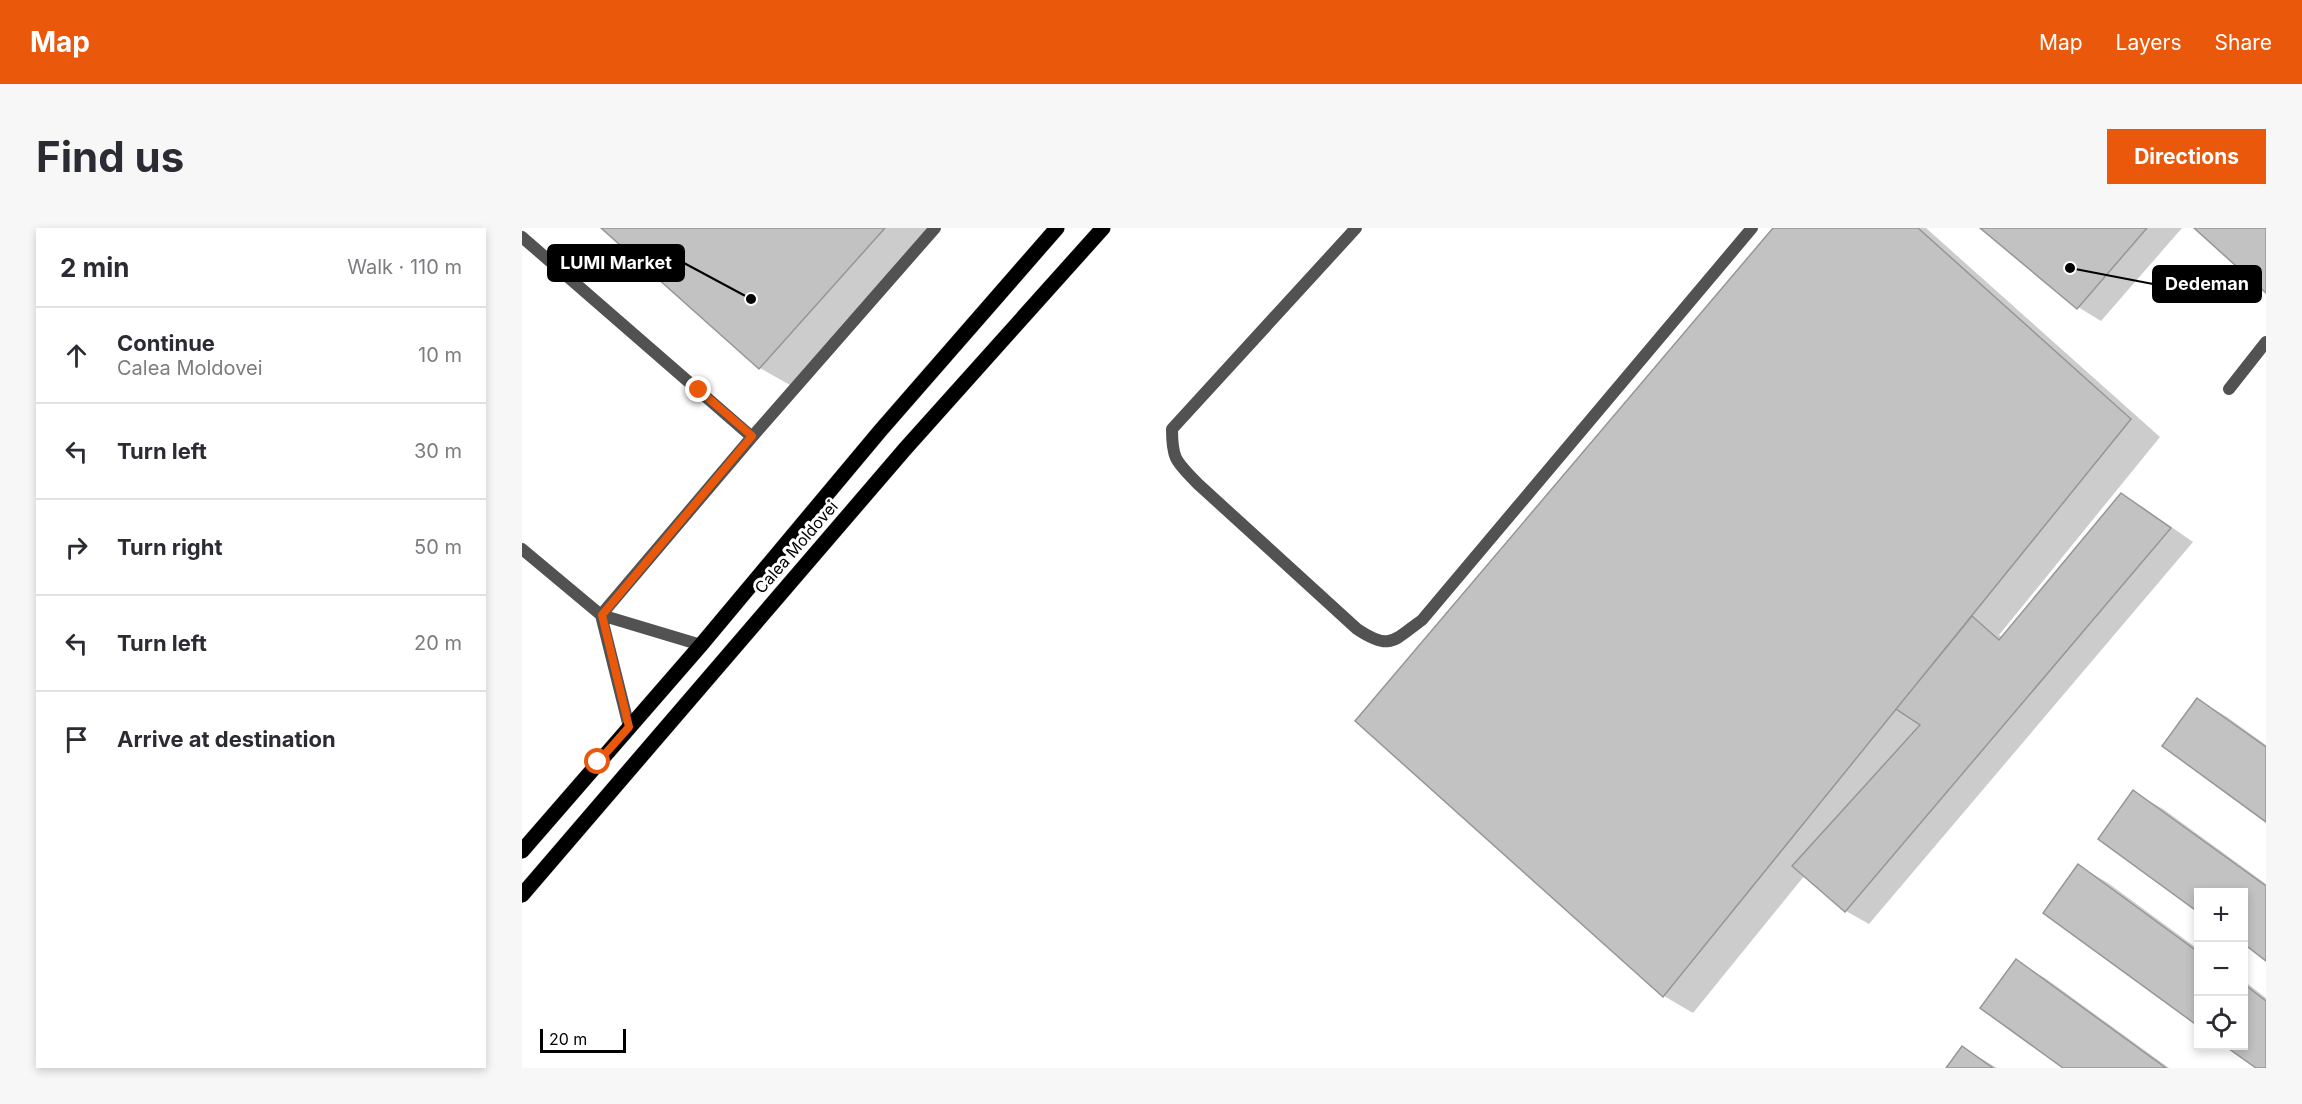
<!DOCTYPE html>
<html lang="en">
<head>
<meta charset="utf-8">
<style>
  :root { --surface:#fff; --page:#f7f7f7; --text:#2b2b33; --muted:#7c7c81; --line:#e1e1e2; --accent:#ea580c }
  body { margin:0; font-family:Inter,sans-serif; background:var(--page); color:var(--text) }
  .controls { position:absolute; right:18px; bottom:18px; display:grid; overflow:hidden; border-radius:0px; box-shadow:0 3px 9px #0003 }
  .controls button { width:54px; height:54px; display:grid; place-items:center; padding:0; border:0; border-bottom:2px solid var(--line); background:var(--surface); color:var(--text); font:30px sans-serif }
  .scale { position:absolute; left:18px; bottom:15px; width:86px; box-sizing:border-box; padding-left:6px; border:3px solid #000; border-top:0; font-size:16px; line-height:21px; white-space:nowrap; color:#000; -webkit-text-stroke:4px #fff; paint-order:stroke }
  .stop { position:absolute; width:18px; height:18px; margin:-14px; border:4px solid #ea580c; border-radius:50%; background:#fff }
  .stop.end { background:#ea580c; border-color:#fff; box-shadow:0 2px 6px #0008 }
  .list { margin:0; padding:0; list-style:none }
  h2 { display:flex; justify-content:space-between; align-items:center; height:78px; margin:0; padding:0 24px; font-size:26px }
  h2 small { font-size:20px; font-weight:400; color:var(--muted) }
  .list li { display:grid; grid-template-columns:39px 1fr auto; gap:18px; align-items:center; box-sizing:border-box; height:96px; padding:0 24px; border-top:2px solid var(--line) }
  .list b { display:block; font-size:22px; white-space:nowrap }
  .list p { margin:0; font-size:20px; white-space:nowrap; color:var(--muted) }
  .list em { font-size:20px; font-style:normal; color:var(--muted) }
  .icon { flex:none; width:33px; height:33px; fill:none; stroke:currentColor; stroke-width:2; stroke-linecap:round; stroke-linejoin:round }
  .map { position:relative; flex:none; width:1744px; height:840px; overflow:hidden; border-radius:0px }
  header { display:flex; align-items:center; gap:36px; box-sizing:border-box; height:84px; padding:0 30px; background:var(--accent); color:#fff }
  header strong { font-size:28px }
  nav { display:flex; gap:33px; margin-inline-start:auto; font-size:21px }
  .intro { display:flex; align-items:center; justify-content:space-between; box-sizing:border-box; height:144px; padding:0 36px }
  h1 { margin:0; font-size:42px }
  .button { padding:15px 27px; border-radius:0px; background:var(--accent); color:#fff; font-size:21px; font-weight:700 }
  main { display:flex; gap:36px; padding:0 36px }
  aside { flex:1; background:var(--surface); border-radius:0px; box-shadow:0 3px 9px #0003 }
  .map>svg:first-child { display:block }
  .shadow { fill:#0003 }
  .building { fill:#c2c2c2; stroke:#969696; stroke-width:1.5 }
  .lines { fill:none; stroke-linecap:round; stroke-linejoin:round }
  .primary-casing { stroke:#dbdbdb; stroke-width:16 }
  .lane { stroke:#525252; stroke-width:12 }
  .primary { stroke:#000; stroke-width:15 }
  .route { stroke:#ea580c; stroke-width:8 }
  .labels { text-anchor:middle; stroke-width:6; stroke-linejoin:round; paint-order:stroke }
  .street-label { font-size:16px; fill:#000; stroke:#fff }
  .leader { fill:none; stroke:#000; stroke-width:2 }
  .callout-dot { fill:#000; stroke:#fff; stroke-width:2 }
  .callout { fill:#000; stroke:#000; stroke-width:2 }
  .callout-label { font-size:18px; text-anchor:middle; font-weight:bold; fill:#fff }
</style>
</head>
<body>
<header>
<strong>Map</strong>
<nav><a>Map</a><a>Layers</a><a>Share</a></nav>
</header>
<div class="intro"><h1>Find us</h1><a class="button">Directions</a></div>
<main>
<aside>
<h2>2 min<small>Walk · 110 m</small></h2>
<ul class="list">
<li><svg class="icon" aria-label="ahead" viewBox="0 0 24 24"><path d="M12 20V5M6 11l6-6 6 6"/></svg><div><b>Continue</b><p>Calea Moldovei</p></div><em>10 m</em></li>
<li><svg class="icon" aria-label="left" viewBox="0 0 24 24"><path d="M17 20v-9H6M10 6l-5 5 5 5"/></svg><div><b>Turn left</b></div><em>30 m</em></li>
<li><svg class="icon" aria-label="right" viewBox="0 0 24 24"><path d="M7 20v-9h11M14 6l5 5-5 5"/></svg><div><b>Turn right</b></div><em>50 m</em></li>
<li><svg class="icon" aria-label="left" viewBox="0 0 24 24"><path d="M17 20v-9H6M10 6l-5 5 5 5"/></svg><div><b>Turn left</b></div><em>20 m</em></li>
<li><svg class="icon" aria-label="arrive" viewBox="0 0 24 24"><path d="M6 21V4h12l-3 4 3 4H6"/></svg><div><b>Arrive at destination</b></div></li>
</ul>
</aside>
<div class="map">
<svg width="1744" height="840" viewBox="0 0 1744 840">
  <rect width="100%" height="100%" fill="#fff"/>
  <path class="shadow" d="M82 0H408L268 157 238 140Z
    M1253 0H1404L1638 209 1477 407 1481 410 1599 267 1622 280 1671 314 1347 696 1324 683 1283 647 1171 785 1142 768Z
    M1460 0H1660L1579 93 1556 79Z
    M1676 472 1705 489 1744 517V592Z
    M1611 564 1641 581 1744 656V731L1722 715V664H1676V682L1578 610Z
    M1557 638 1586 655 1676 721V796L1523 685Z
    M1494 733 1523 750 1647 840H1543Z
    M1722 753 1744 770V840H1737L1706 818H1722Z
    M1441 820 1470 837 1475 840H1426Z"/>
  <path class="building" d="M79 0H363L237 141Z
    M1251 0H1396L1609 191 1141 769 833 493Z
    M1458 0H1625L1555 81Z
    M1672 0H1744V65Z
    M1599 265 1649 300 1323 684 1270 638 1398 497 1374 481 1450 388 1477 412Z
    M1675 470 1744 519V594L1640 518Z
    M1611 562 1744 658V733L1722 716V664H1676V684L1576 611Z
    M1556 636 1676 724V798L1521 685Z
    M1494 731 1644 840H1541L1458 780Z
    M1722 756 1744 773V840H1734L1703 818H1722Z
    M1440 818 1471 840H1424Z"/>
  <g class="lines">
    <g class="primary-casing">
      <path id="primary" d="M0 623 179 417 358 203 535 0
        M0 667 383 221 581 0"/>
    </g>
    <path class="lane" d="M834 0 650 201C650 233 655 234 676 256L835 401C868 423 871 413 900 392L1230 0
      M0 9 230 209
      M1707 161 1744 114
      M0 321 79 387 179 417
      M79 387 230 209 413 0
      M79 387 107 499"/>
    <use href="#primary" class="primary"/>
  </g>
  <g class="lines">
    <path class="route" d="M76 534 107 499 80 387 230 208 177 162"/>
  </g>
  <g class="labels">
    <g class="street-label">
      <text transform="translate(274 319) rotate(-49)" y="6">Calea Moldovei</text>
    </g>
  </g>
  <path class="leader" d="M229 71L162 35M1548 40L1631 56"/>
  <g class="callout-dot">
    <circle cx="229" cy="71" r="6"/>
    <circle cx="1548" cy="40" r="6"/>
  </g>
  <g class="callout">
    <rect x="26" y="17" width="136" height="36" rx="6"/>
    <rect x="1631" y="38" width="108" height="36" rx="6"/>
  </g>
  <g class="callout-label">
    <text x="94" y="41">LUMI Market</text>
    <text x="1685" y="62">Dedeman</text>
  </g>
</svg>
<div class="controls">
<button>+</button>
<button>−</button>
<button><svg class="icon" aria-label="locate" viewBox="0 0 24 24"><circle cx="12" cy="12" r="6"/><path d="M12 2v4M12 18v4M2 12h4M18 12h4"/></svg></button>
</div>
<div class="scale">20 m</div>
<div class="stop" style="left:76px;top:534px"></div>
<div class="stop end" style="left:177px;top:162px"></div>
</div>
</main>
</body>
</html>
